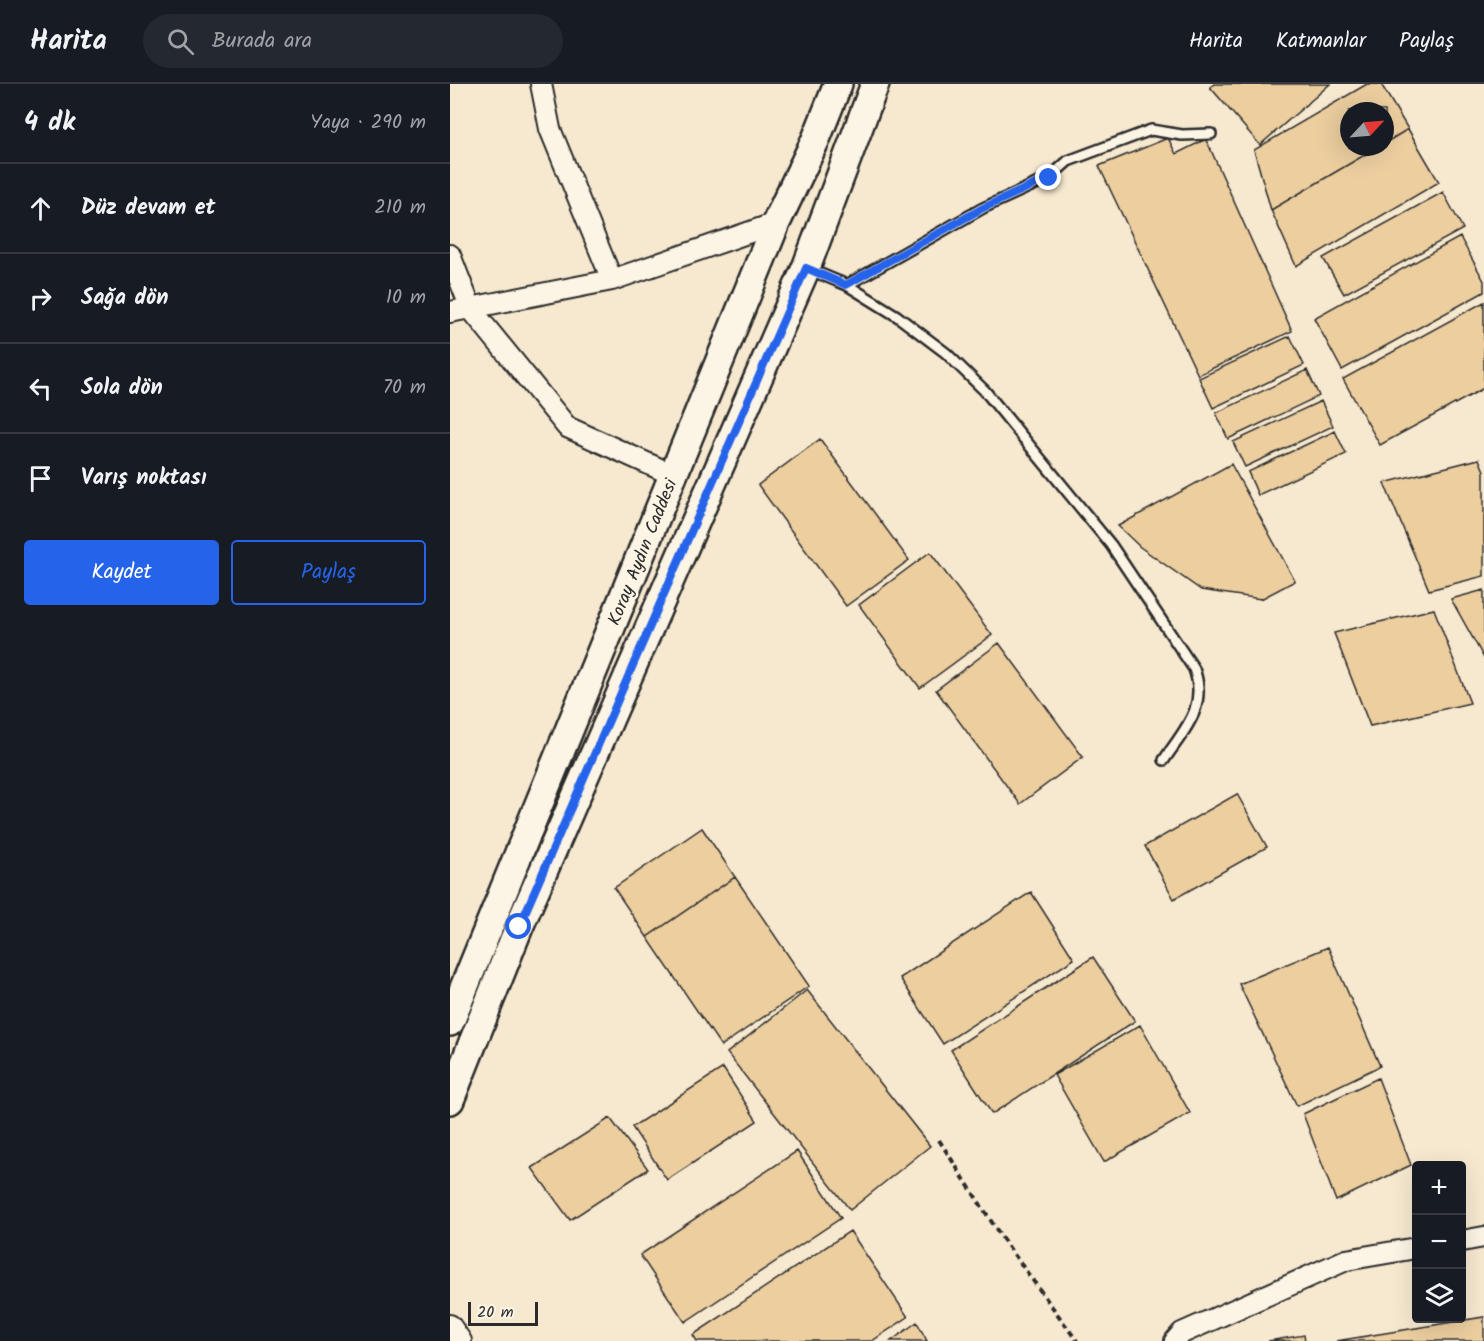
<!DOCTYPE html>
<html lang="tr">
<head>
<meta charset="utf-8">
<style>
  :root { --surface:#171b24; --page:#242831; --text:#f1f3f6; --muted:#9ea1a6; --line:#363941; --accent:#2563eb }
  body { margin:0; font-family:Kalam,sans-serif; background:var(--page); color:var(--text) }
  .controls { position:absolute; right:18px; bottom:18px; display:grid; overflow:hidden; border-radius:6px; box-shadow:0 6px 24px #0002 }
  .controls button { width:54px; height:54px; display:grid; place-items:center; padding:0; border:0; border-bottom:2px solid var(--line); background:var(--surface); color:var(--text); font:30px sans-serif }
  .compass { position:absolute; left:890px; top:18px; width:54px; height:54px; border-radius:50%; background:var(--surface); box-shadow:0 6px 24px #0002; rotate:64deg }
  .scale { position:absolute; left:18px; bottom:15px; width:70px; box-sizing:border-box; padding-left:6px; border:3px solid #2b2b2b; border-top:0; font-size:16px; line-height:21px; white-space:nowrap; color:#2b2b2b; -webkit-text-stroke:4px #fcf5e5; paint-order:stroke }
  .stop { position:absolute; width:18px; height:18px; margin:-14px; border:4px solid #2563eb; border-radius:50%; background:#fff }
  .stop.end { background:#2563eb; border-color:#fff; box-shadow:0 2px 6px #0008 }
  .list { margin:0; padding:0; list-style:none }
  h2 { display:flex; justify-content:space-between; align-items:center; height:78px; margin:0; padding:0 24px; font-size:26px }
  h2 small { font-size:20px; font-weight:400; color:var(--muted) }
  .list li { display:grid; grid-template-columns:39px 1fr auto; gap:18px; align-items:center; box-sizing:border-box; height:90px; padding:0 24px; border-top:2px solid var(--line) }
  .list b { display:block; font-size:22px; white-space:nowrap }
  .list em { font-size:20px; font-style:normal; color:var(--muted) }
  .actions { display:flex; gap:12px; padding:18px 24px }
  .actions a { flex:1; padding:14px 0; border:2px solid var(--accent); border-radius:6px; text-align:center; font-size:21px; color:var(--accent) }
  .actions .main { background:var(--accent); color:#fff }
  .icon { flex:none; width:33px; height:33px; fill:none; stroke:currentColor; stroke-width:2; stroke-linecap:round; stroke-linejoin:round }
  .map { position:relative; flex:none; width:1034px; height:1257px; overflow:hidden }
  header { display:flex; align-items:center; gap:36px; box-sizing:border-box; height:84px; padding:0 30px; background:var(--surface); border-bottom:2px solid var(--line) }
  header strong { font-size:28px }
  nav { display:flex; gap:33px; margin-inline-start:auto; font-size:21px }
  .search { width:420px; height:54px; background:var(--page); display:flex; align-items:center; gap:15px; box-sizing:border-box; padding:0 21px; border-radius:33px; color:var(--muted); font-size:22px }
  main { display:flex }
  aside { flex:1; background:var(--surface) }
  .map>svg:first-child { display:block }
  .building { fill:#ecce9f; stroke:#2b2b2b; stroke-width:1.5 }
  .lines { fill:none; stroke-linecap:round; stroke-linejoin:round }
  .service-casing { stroke:#2b2b2b; stroke-width:14 }
  .minor-casing { stroke:#2b2b2b; stroke-width:24 }
  .secondary-casing { stroke:#2b2b2b; stroke-width:32 }
  .path { stroke:#2b2b2b; stroke-width:4; stroke-dasharray:6 4.5; stroke-linecap:butt }
  .service { stroke:#fcf5e5; stroke-width:9 }
  .minor { stroke:#fcf5e5; stroke-width:20 }
  .secondary { stroke:#fcf5e5; stroke-width:27 }
  .route { stroke:#2563eb; stroke-width:8 }
  .labels { text-anchor:middle; stroke-width:5; stroke-linejoin:round; paint-order:stroke }
  .street-label { font-size:18px; fill:#2b2b2b; stroke:#fcf5e5 }
</style>
</head>
<body>
<header>
<strong>Harita</strong>
<div class="search"><svg class="icon" aria-label="search" viewBox="0 0 24 24"><circle cx="10" cy="10" r="6"/><path d="M15 15l6 6"/></svg>Burada ara</div>
<nav><a>Harita</a><a>Katmanlar</a><a>Paylaş</a></nav>
</header>
<main>
<aside>
<h2>4 dk<small>Yaya · 290 m</small></h2>
<ul class="list">
<li><svg class="icon" aria-label="ahead" viewBox="0 0 24 24"><path d="M12 20V5M6 11l6-6 6 6"/></svg><div><b>Düz devam et</b></div><em>210 m</em></li>
<li><svg class="icon" aria-label="right" viewBox="0 0 24 24"><path d="M7 20v-9h11M14 6l5 5-5 5"/></svg><div><b>Sağa dön</b></div><em>10 m</em></li>
<li><svg class="icon" aria-label="left" viewBox="0 0 24 24"><path d="M17 20v-9H6M10 6l-5 5 5 5"/></svg><div><b>Sola dön</b></div><em>70 m</em></li>
<li><svg class="icon" aria-label="arrive" viewBox="0 0 24 24"><path d="M6 21V4h12l-3 4 3 4H6"/></svg><div><b>Varış noktası</b></div></li>
</ul>
<div class="actions"><a class="main">Kaydet</a><a>Paylaş</a></div>
</aside>
<div class="map">
<svg width="1034" height="1257" viewBox="0 0 1034 1257">
  <rect width="100%" height="100%" fill="#f7e9d0"/>
  <filter id="ink" filterUnits="userSpaceOnUse"><feTurbulence type="fractalNoise" baseFrequency=".0167" numOctaves="2"/><feDisplacementMap in="SourceGraphic" scale="12" xChannelSelector="R" yChannelSelector="G"/><feConvolveMatrix kernelMatrix="1 2 1 2 8 2 1 2 1" color-interpolation-filters="sRGB"/></filter>
  <g filter="url(#ink)">
    <path class="building" d="M764 0H880L810 61 760 3Z
      M917 0H931L958 45 935 59V27H899V63H928L821 126 804 66Z
      M958 45 989 98 846 182 821 126 928 63H935V59Z
      M718 54 726 70 756 55 842 247 748 291 649 82Z
      M993 108 1013 145 894 210 873 174Z
      M1010 153 1034 197V208L892 286 864 234Z
      M1034 218V304L930 361 893 295Z
      M840 252 854 281 763 324 749 294Z
      M857 286 869 312 778 355 766 329Z
      M871 317 883 342 795 383 783 358Z
      M885 347 896 370 808 411 798 388Z
      M370 355 459 476 396 522 308 401Z
      M1029 375 1034 387V492L979 506 934 399Z
      M781 380 845 497 811 515 751 506 690 463 668 442Z
      M480 468 542 551 470 604 409 521Z
      M1034 506V574L1001 515Z
      M984 525 1020 619 920 642 884 549Z
      M549 559 633 673 570 720 486 606Z
      M787 710 817 763 724 815 695 762Z
      M252 744 285 793 197 853 164 804Z
      M285 793 359 902 271 962 197 853Z
      M581 808 624 875 493 960 450 894Z
      M878 863 930 982 847 1022 789 900Z
      M643 873 685 937 542 1030 501 966Z
      M357 906 480 1062 400 1126 277 969Z
      M690 941 740 1029 654 1078 604 991Z
      M273 984 307 1037 217 1096 182 1043Z
      M928 994 961 1081 886 1117 853 1030Z
      M160 1034 198 1085 120 1136 82 1084Z
      M347 1067 391 1134 235 1238 190 1171Z
      M400 1147 458 1233 422 1257H247L243 1251Z
      M1034 1233V1257H886Z
      M467 1238 477 1257H441Z
      M854 1251 855 1257H818Z"/>
    <g class="lines">
      <g class="service-casing">
        <path id="service" d="M358 185 397 201 447 232 496 269 535 307 661 461 744 585C758 623 734 646 714 676
          M397 201 533 124 599 94 618 77 701 46 732 51 761 50"/>
      </g>
      <g class="minor-casing">
        <path id="minor" d="M91 0 100 45 162 196
          M0 171 21 225 117 343 223 391
          M0 228 162 196 326 139
          M1012 1157 1034 1153
          M0 1241 11 1257
          M725 1257 732 1249 896 1176 966 1164"/>
      </g>
      <g class="secondary-casing">
        <path id="secondary" d="M0 938 326 139 366 55 388 0
          M0 1016 69 843 356 184 425 0"/>
      </g>
      <path class="path" d="M489 1056 552 1154 627 1257"/>
      <use href="#service" class="service"/>
      <use href="#minor" class="minor"/>
      <use href="#secondary" class="secondary"/>
    </g>
  </g>
  <g class="lines" filter="url(#ink)">
    <path class="route" d="M69 843 356 184 396 201 533 124 599 94"/>
  </g>
  <g class="labels">
    <g class="street-label">
      <text transform="translate(192 468) rotate(-68)" y="6">Koray Aydın Caddesi</text>
    </g>
  </g>
</svg>
<div class="controls">
<button>+</button>
<button>−</button>
<button><svg class="icon" aria-label="layers" viewBox="0 0 24 24"><path d="M12 4l9 5-9 5-9-5zM3 14l9 5 9-5"/></svg></button>
</div>
<svg class="compass" viewBox="-18 -18 36 36"><path d="M0-13l5 13h-10z" fill="#e53935"/><path d="M0 13l5-13h-10z" fill="#9ea1a6"/></svg>
<div class="scale">20 m</div>
<div class="stop" style="left:69px;top:843px"></div>
<div class="stop end" style="left:599px;top:94px"></div>
</div>
</main>
</body>
</html>
